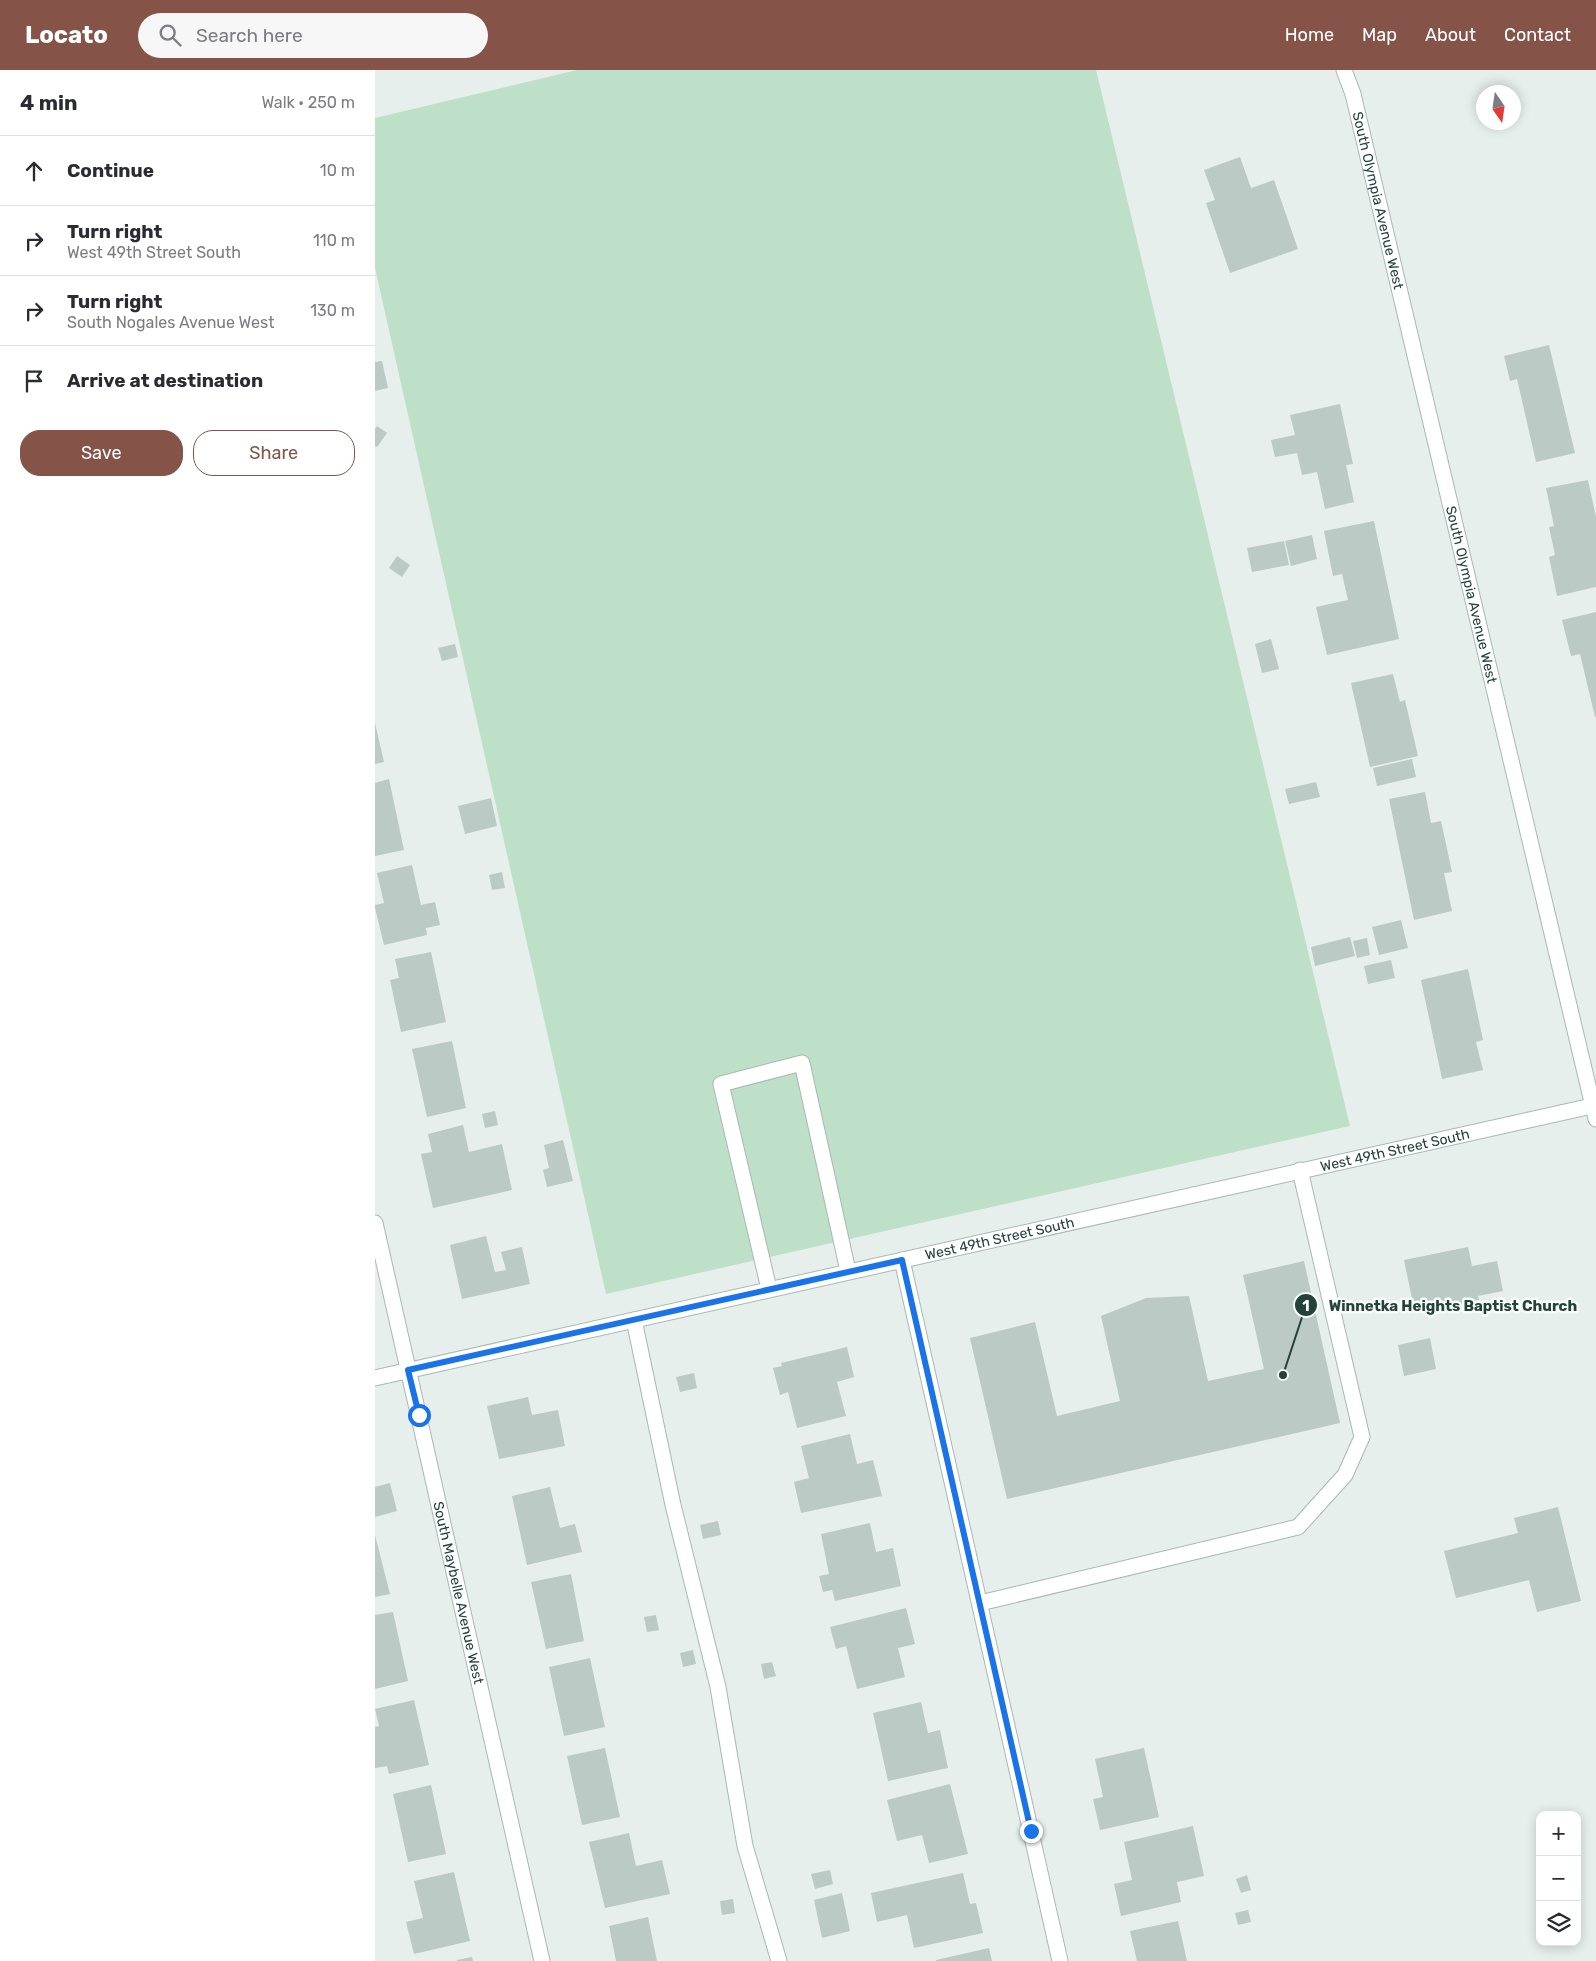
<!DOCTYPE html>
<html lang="en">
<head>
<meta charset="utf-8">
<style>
  :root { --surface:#fff; --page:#f7f7f7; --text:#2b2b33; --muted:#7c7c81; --line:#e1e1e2; --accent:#855347 }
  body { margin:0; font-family:Rubik,sans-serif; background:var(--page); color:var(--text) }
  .controls { position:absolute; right:15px; bottom:15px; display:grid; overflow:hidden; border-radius:10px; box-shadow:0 2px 12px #0003 }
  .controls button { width:45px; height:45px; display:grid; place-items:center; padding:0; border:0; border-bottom:1px solid var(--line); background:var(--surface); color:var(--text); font:25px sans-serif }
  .compass { position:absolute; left:1101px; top:15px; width:45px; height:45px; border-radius:50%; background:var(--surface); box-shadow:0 2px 12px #0003; rotate:167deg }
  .stop { position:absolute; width:15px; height:15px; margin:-11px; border:4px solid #1a73e8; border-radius:50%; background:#fff }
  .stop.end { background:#1a73e8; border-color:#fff; box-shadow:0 1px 5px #0008 }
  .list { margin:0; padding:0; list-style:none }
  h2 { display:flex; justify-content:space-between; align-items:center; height:65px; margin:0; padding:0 20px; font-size:21px }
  h2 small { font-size:16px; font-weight:400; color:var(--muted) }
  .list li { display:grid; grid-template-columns:32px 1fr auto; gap:15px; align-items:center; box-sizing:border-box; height:70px; padding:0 20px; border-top:1px solid var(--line) }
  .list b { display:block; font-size:19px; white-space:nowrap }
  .list p { margin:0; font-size:16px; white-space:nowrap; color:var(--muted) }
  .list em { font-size:16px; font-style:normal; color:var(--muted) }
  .actions { display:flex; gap:10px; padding:15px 20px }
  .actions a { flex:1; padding:11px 0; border:1px solid var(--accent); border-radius:20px; text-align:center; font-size:18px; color:var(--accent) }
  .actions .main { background:var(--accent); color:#fff }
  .icon { flex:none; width:28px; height:28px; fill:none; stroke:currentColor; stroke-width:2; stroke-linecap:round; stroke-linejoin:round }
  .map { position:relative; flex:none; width:1221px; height:1891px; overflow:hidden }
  header { display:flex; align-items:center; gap:30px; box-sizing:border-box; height:70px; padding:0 25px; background:var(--accent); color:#fff }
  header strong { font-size:24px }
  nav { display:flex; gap:28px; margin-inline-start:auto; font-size:18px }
  .search { width:350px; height:45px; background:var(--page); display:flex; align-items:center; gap:12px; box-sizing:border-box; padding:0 18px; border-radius:28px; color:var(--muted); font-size:19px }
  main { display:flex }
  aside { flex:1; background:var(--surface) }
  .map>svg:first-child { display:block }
  .green { fill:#bfe0c8 }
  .building { fill:#bbcac4 }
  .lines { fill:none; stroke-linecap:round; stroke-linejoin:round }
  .lane-casing { stroke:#a8b8b2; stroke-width:17 }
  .street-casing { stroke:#a8b8b2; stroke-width:17 }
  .lane { stroke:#fff; stroke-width:15 }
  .street { stroke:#fff; stroke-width:15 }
  .route { stroke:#1a73e8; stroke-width:6 }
  .labels { text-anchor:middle; stroke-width:5; stroke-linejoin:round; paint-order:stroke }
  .street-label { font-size:14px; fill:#24423a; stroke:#f7fbf9 }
  .leader { fill:none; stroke:#24423a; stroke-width:2 }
  .callout-dot { fill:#24423a; stroke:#f7fbf9; stroke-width:2 }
  .mark-label { font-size:15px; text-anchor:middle; font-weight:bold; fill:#fff }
  .callout-label { font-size:15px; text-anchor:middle; font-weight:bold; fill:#24423a; stroke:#f7fbf9; stroke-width:5; stroke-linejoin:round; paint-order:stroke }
</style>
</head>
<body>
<header>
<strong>Locato</strong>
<div class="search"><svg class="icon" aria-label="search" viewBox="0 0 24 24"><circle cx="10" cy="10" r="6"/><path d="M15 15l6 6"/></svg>Search here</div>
<nav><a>Home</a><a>Map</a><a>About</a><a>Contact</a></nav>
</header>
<main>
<aside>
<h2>4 min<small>Walk · 250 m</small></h2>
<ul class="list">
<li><svg class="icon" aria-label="ahead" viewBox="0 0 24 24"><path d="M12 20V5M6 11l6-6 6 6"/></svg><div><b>Continue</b></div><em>10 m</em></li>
<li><svg class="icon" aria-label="right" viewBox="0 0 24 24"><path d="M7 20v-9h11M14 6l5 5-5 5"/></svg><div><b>Turn right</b><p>West 49th Street South</p></div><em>110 m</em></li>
<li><svg class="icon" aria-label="right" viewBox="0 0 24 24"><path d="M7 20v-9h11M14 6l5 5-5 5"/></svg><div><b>Turn right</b><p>South Nogales Avenue West</p></div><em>130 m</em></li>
<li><svg class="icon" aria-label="arrive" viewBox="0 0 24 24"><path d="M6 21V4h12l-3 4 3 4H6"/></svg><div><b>Arrive at destination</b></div></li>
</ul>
<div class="actions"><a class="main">Save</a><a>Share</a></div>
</aside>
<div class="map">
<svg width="1221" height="1891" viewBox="0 0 1221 1891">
  <rect width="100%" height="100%" fill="#e6efeb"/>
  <path class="green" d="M202 0H721L975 1056 231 1224 0 198V48Z"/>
  <path class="building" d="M865 87 876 118 899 110 923 179 855 203 831 133 840 130 829 100Z
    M1174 275 1200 383 1161 392 1142 309 1135 311 1129 286Z
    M7 291 13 318 0 321V292Z
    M965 334 978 394 971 395 979 432 950 439 942 402 927 405 922 383 900 387 896 370 920 365 915 345Z
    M2 356 12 363 2 377 0 376V359Z
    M1213 410 1221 447V517L1182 526 1174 487 1180 485 1174 457 1179 456 1171 418Z
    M999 451 1024 569 952 585 941 537 973 530 967 504 958 506 949 461Z
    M937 465 942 489 916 496 910 471Z
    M909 471 914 495 877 502 872 478Z
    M22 486 35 495 27 507 14 498Z
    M1221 542V647H1220L1205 584 1196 586 1187 550Z
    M896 569 904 599 887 603 880 574Z
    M80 574 83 587 67 591 63 578Z
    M1018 604 1025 632 1030 630 1043 686 995 697 976 613Z
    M0 653 9 692 0 694Z
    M1037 689 1041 707 1002 716 998 698Z
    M14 709 29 780 0 786V713Z
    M941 712 945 727 914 734 910 719Z
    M1050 722 1056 753 1066 751 1077 802 1069 803 1077 841 1039 850 1014 729Z
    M116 728 122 756 90 764 83 736Z
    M37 795 46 835 60 832 65 855 51 858 52 865 9 875 0 838V835L9 833 2 803Z
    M127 802 130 818 117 820 114 805Z
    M1026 850 1033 878 1004 885 997 857Z
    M975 867 980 886 940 896 936 877Z
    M992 868 995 885 982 888 978 871Z
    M56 882 71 952 26 962 15 910 24 908 20 889Z
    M1016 890 1020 908 993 914 989 896Z
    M1093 899 1108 970 1101 972 1108 1000 1067 1009 1046 910Z
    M77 971 91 1038 52 1047 37 979Z
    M120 1041 123 1055 110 1058 107 1044Z
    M88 1055 94 1082 127 1074 137 1120 58 1138 46 1084 57 1082 53 1064Z
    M188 1070 198 1111 172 1117 168 1100 174 1098 169 1075Z
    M111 1166 120 1202 131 1200 126 1182 147 1177 155 1214 87 1229 75 1175Z
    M1093 1177 1097 1196 1122 1191 1128 1221 1103 1226 1104 1230 1040 1243 1029 1190Z
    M929 1191 965 1353 632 1429 595 1268 660 1252 682 1346 745 1331 726 1246 771 1228 814 1226 833 1311 889 1299 868 1205Z
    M1055 1268 1061 1299 1029 1306 1023 1275Z
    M472 1277 479 1307 462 1312 471 1346 422 1358 413 1322 405 1325 398 1298 407 1296 406 1293Z
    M319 1303 322 1318 305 1322 301 1307Z
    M153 1327 157 1345 183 1340 190 1376 124 1389 112 1336Z
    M475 1364 482 1394 498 1390 507 1426 426 1443 419 1412 434 1408 426 1376Z
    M15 1413 22 1441 0 1447V1417Z
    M175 1417 185 1458 200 1454 207 1482 152 1495 137 1426Z
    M1183 1437 1206 1531 1162 1542 1154 1510 1081 1528 1069 1481 1143 1463 1139 1448Z
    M343 1451 346 1465 328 1469 325 1455Z
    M495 1453 501 1482 518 1478 526 1516 460 1531 457 1520 448 1522 444 1506 454 1504 446 1464Z
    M0 1465 15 1524 0 1527Z
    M196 1504 209 1571 171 1579 156 1512Z
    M531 1538 540 1574 523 1578 530 1607 482 1619 471 1576 461 1579 455 1557Z
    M18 1542 33 1611 0 1619V1545Z
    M281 1545 284 1560 272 1562 269 1547Z
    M318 1580 321 1594 308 1597 305 1583Z
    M215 1588 230 1657 189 1666 174 1597Z
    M397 1592 401 1606 389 1609 386 1594Z
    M39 1630 54 1695 14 1704 12 1696 0 1698V1657L4 1656 0 1639Z
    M546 1632 553 1663 565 1660 573 1698 513 1711 498 1643Z
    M230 1678 245 1747 207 1755 192 1686Z
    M769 1678 784 1747 725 1760 718 1729 728 1727 720 1689Z
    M575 1714 593 1784 554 1793 547 1765 522 1771 512 1730Z
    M56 1715 71 1784 33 1792 18 1724Z
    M818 1756 829 1806 802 1812 806 1832 746 1846 739 1814 757 1810 749 1772Z
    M254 1763 261 1796 287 1790 295 1824 230 1838 214 1772Z
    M455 1800 458 1814 440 1819 436 1804Z
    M79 1802 95 1871 39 1884 31 1852 48 1848 39 1811Z
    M588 1803 595 1834 601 1833 608 1863 539 1878 532 1845 502 1852 496 1823Z
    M872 1805 876 1820 866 1823 861 1809Z
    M467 1823 475 1861 447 1868 439 1830Z
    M358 1829 360 1843 347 1845 345 1831Z
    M873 1840 876 1852 863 1855 860 1843Z
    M273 1847 282 1891H241L234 1856Z
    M803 1851 812 1891H762L755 1861Z
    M614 1878 617 1891H561V1890Z
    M97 1887 98 1891H82V1890Z"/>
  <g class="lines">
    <g class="lane-casing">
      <path id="lane" d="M394 1219 346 1014 427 993 473 1201
        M259 1250 298 1435 343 1617 370 1776 404 1891
        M605 1533 923 1457 970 1405 987 1367 925 1100"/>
    </g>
    <g class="street-casing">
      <g id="street">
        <path id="s1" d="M969 0 978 24 1221 1049"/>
        <path id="s2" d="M0 1153 167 1891"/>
        <path d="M527 1190 685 1891"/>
        <path id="s3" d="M0 1308 1221 1035"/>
      </g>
    </g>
    <use href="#lane" class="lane"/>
    <use href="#street" class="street"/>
  </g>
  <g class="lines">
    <path class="route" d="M44 1345 33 1300 527 1190 656 1761"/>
  </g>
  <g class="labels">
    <g class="street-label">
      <text dy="5" stroke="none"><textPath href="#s1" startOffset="135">South Olympia Avenue West</textPath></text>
      <text dy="5" stroke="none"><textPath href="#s1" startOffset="540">South Olympia Avenue West</textPath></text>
      <text dy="5" stroke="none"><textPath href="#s3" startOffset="1045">West 49th Street South</textPath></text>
      <text dy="5" stroke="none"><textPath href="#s3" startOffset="640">West 49th Street South</textPath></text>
      <text dy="5" stroke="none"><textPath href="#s2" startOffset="379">South Maybelle Avenue West</textPath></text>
    </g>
  </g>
  <path class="leader" d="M908 1305L931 1235"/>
  <g class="callout-dot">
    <circle cx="908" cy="1305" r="5"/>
    <circle cx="931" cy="1235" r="12"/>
  </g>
  <g class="mark-label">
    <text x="931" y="1241">1</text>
  </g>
  <g class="callout-label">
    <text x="1078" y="1241">Winnetka Heights Baptist Church</text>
  </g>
</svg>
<div class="controls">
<button>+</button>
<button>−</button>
<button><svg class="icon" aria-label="layers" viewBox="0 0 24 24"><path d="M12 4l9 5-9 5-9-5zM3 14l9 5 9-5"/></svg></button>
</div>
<svg class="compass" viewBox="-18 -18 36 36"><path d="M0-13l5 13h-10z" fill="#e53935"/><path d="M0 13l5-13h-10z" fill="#7c7c81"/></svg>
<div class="stop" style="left:44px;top:1345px"></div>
<div class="stop end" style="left:656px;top:1761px"></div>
</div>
</main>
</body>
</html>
